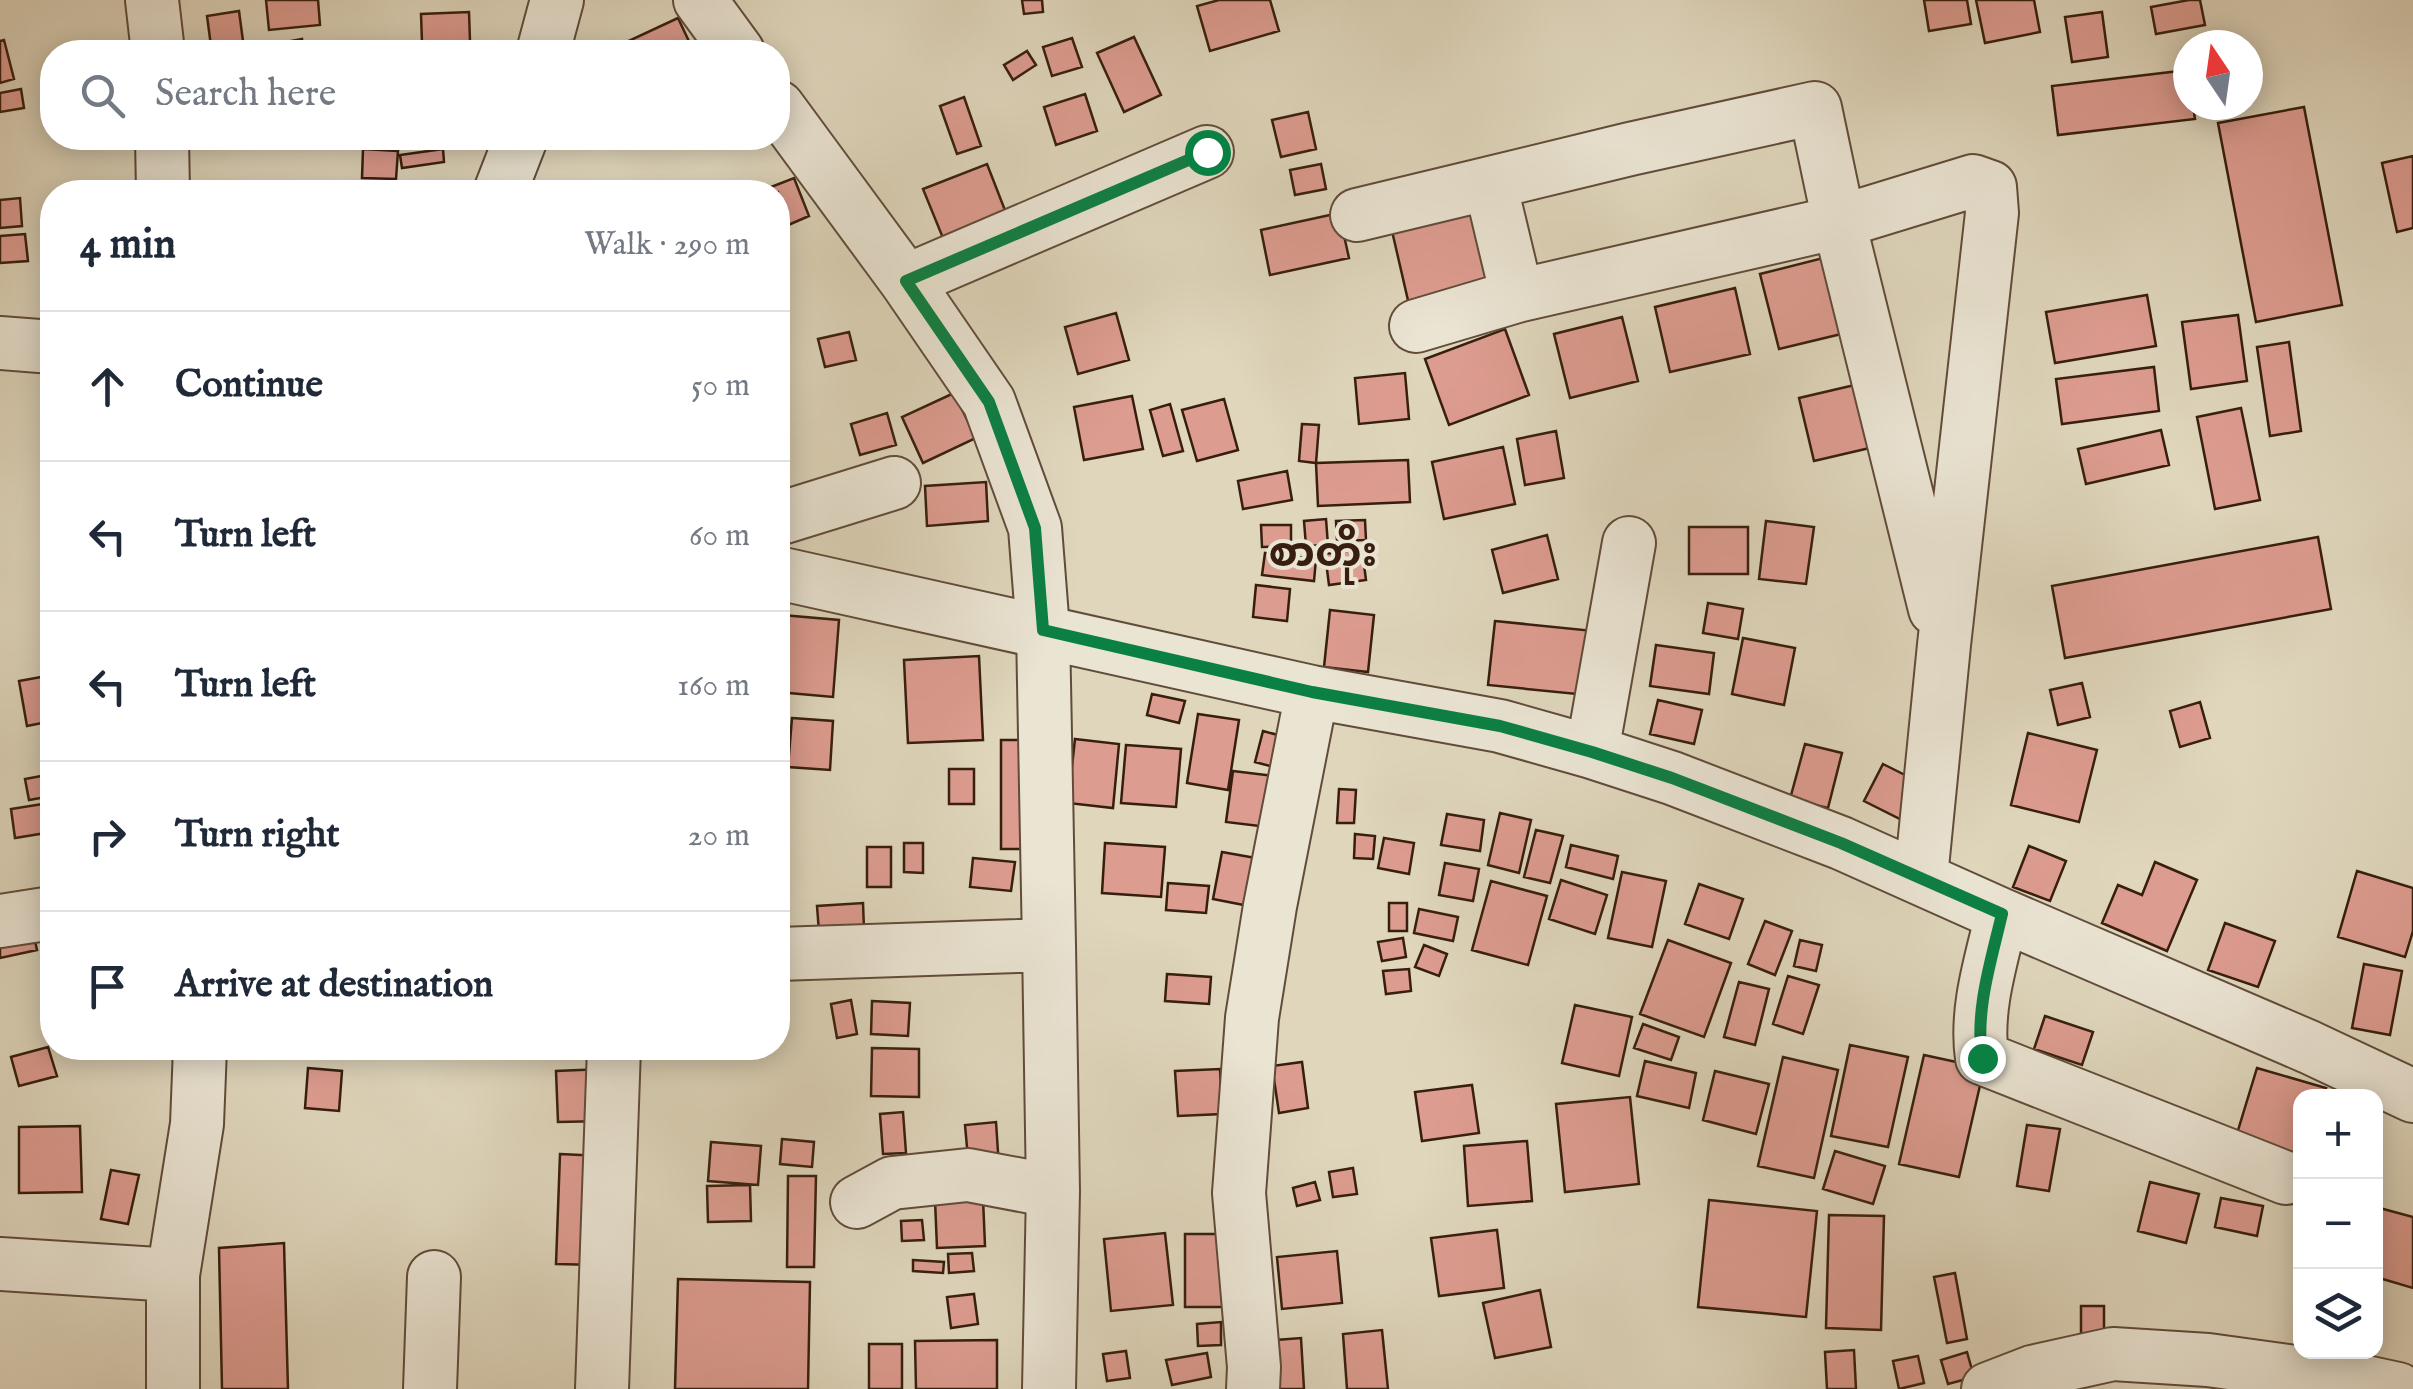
<!DOCTYPE html>
<html lang="en">
<head>
<meta charset="utf-8">
<style>
  :root { --surface:#fff; --page:#f2f2f3; --text:#1f2937; --muted:#747a83; --line:#e0e1e3 }
  body { margin:0; font-family:"IM FELL English","Noto Sans Myanmar",serif; background:var(--page); color:var(--text) }
  .controls { position:absolute; right:30px; bottom:30px; display:grid; overflow:hidden; border-radius:20px; box-shadow:0 5px 25px #0003 }
  .controls button { width:90px; height:90px; display:grid; place-items:center; padding:0; border:0; border-bottom:2px solid var(--line); background:var(--surface); color:var(--text); font:50px sans-serif }
  .compass { position:absolute; left:2173px; top:30px; width:90px; height:90px; border-radius:50%; background:var(--surface); box-shadow:0 5px 25px #0003; rotate:347deg }
  .stop { position:absolute; width:30px; height:30px; margin:-22px; border:8px solid #0b8043; border-radius:50%; background:#fff }
  .stop.end { background:#0b8043; border-color:#fff; box-shadow:0 2px 10px #0008 }
  .list { margin:0; padding:0; list-style:none }
  h2 { display:flex; justify-content:space-between; align-items:center; height:130px; margin:0; padding:0 40px; font-size:42px }
  h2 small { font-size:32px; font-weight:400; color:var(--muted) }
  .list li { display:grid; grid-template-columns:65px 1fr auto; gap:30px; align-items:center; box-sizing:border-box; height:150px; padding:0 40px; border-top:2px solid var(--line) }
  .list b { display:block; font-size:38px; white-space:nowrap }
  .list em { font-size:32px; font-style:normal; color:var(--muted) }
  .icon { flex:none; width:55px; height:55px; fill:none; stroke:currentColor; stroke-width:2; stroke-linecap:round; stroke-linejoin:round }
  .map { position:relative; flex:none; width:2413px; height:1389px; overflow:hidden }
  .search { position:absolute; background:var(--surface); box-shadow:0 5px 25px #0003; left:40px; top:40px; width:750px; height:110px; display:flex; align-items:center; gap:25px; box-sizing:border-box; padding:0 35px; border-radius:40px; color:var(--muted); font-size:38px }
  .panel { position:absolute; background:var(--surface); box-shadow:0 5px 25px #0003; left:40px; top:180px; width:750px; height:880px; border-radius:40px }
  .map>svg:first-child { display:block }
  .building { fill:#dd9c90; stroke:#371e0e; stroke-width:2.5 }
  .lines { fill:none; stroke-linecap:round; stroke-linejoin:round }
  .minor-casing { stroke:#614c3a; stroke-width:56 }
  .minor { stroke:#eae4d3; stroke-width:52 }
  .route { stroke:#0b8043; stroke-width:12 }
  .labels { text-anchor:middle; stroke-width:8; stroke-linejoin:round; paint-order:stroke }
  .quarter-label { font-size:42px; font-weight:bold; fill:#371e0e; stroke:#eae4d3 }
</style>
</head>
<body>
<div class="map">
<svg width="2413" height="1389" viewBox="0 0 2413 1389">
  <rect width="100%" height="100%" fill="#dfd6bc"/>
  <filter id="stains"><feTurbulence type="fractalNoise" baseFrequency=".002" numOctaves="4"/><feColorMatrix values="0 0 0 0 .2 0 0 0 0 .09 0 0 0 0 .02 0 0 0 .5 -.17"/></filter>
  <radialGradient id="worn" r=".72"><stop offset=".6" stop-color="#630" stop-opacity="0"/><stop offset="1" stop-color="#630" stop-opacity=".3"/></radialGradient>
  <path class="building" d="M266 0H318L320 25 269 30Z
    M1022 0H1042L1043 12 1024 14Z
    M1219 0H1270L1279 31 1210 51 1197 6Z
    M1924 0H1967L1971 24 1929 31Z
    M1976 0H2034L2040 32 1985 43Z
    M2189 0H2200L2205 25 2156 34 2151 7Z
    M239 11 243 41 211 46 207 16Z
    M469 12 470 41 422 43 421 14Z
    M2102 12 2108 57 2072 62 2065 17Z
    M678 18 694 52H626L622 44Z
    M1134 37 1161 95 1124 112 1097 53Z
    M1072 38 1082 67 1052 76 1043 47Z
    M302 39 304 52H272L270 45Z
    M4 40 14 79 0 83V41Z
    M1027 51 1036 65 1013 80 1004 65Z
    M2188 70V105H2193L2195 119 2058 135 2052 86Z
    M21 89 24 108 0 112V93Z
    M1085 94 1097 131 1056 145 1044 107Z
    M964 97 981 146 957 154 940 106Z
    M2304 107 2342 305 2256 322 2218 123Z
    M1308 112 1316 149 1281 157 1272 120Z
    M363 149 398 151 396 179 362 178Z
    M443 149 444 162 402 168 400 155Z
    M2413 156V228L2397 232 2382 163Z
    M987 164 1008 218 945 243 923 189Z
    M1321 164 1326 189 1295 195 1290 170Z
    M794 178 809 216 786 226 778 204V192H773L771 187Z
    M20 198 22 226 0 228V200Z
    M1476 212 1494 289 1410 309 1392 231Z
    M1339 213 1349 258 1270 275 1261 230Z
    M25 234 28 261 0 263V236Z
    M1843 253 1862 329 1779 349 1760 274Z
    M1735 288 1750 354 1670 372 1655 307Z
    M2147 295 2156 346 2055 363 2046 312Z
    M1116 313 1129 360 1078 374 1065 327Z
    M2238 315 2247 381 2191 389 2182 322Z
    M1622 317 1638 381 1570 398 1554 334Z
    M1505 329 1529 395 1449 425 1425 359Z
    M849 332 856 360 825 367 818 339Z
    M2289 342 2301 431 2270 436 2257 347Z
    M2154 367 2159 411 2062 424 2056 379Z
    M1405 373 1409 419 1359 424 1355 378Z
    M1876 380 1891 443 1814 461 1799 398Z
    M954 393 976 438 923 463 902 417Z
    M1132 396 1143 449 1084 460 1074 407Z
    M1224 399 1238 450 1197 461 1182 410Z
    M1170 404 1183 451 1163 456 1150 410Z
    M2241 408 2260 500 2215 509 2197 417Z
    M887 413 896 445 860 455 851 424Z
    M1302 424 1319 425 1316 463 1299 461Z
    M2161 430 2169 465 2086 484 2078 449Z
    M1556 431 1564 478 1525 485 1517 439Z
    M1503 447 1515 504 1444 519 1432 462Z
    M1408 460 1410 502 1318 506 1316 463Z
    M1287 471 1292 500 1243 509 1238 481Z
    M986 482 988 521 927 526 925 486Z
    M1326 519 1328 545 1306 546 1304 521Z
    M1365 520 1366 540 1337 541 1336 521Z
    M1766 521 1814 527 1806 584 1759 579Z
    M1261 525H1291V546L1262 547Z
    M1689 527H1748V574H1689Z
    M1547 535 1558 579 1503 593 1492 550Z
    M2318 537 2331 609 2065 658 2052 586Z
    M1362 549 1366 580 1329 585 1325 554Z
    M1265 553 1316 559 1314 581 1262 575Z
    M1256 585 1290 589 1287 621 1253 617Z
    M1708 603 1743 609 1738 639 1703 633Z
    M1330 610 1374 615 1368 672 1324 667Z
    M782 615 839 620 833 697 778 692Z
    M1495 621 1604 632 1597 696 1488 685Z
    M1743 638 1795 648 1784 705 1732 694Z
    M1656 645 1714 653 1709 694 1650 686Z
    M979 656 983 740 908 743 904 660Z
    M52 675V721L27 726 19 681Z
    M2082 683 2090 717 2058 725 2050 690Z
    M1152 694 1185 701 1179 723 1147 715Z
    M1658 700 1702 710 1694 744 1650 734Z
    M2200 702 2210 738 2180 747 2170 711Z
    M1198 714 1239 720 1228 790 1187 783Z
    M792 718 833 721 830 770 788 767Z
    M1263 731 1289 738 1281 769 1255 762Z
    M2028 733 2097 750 2079 822 2011 805Z
    M1075 739 1119 744 1113 808 1068 803Z
    M1001 740H1028V849H1001Z
    M1805 744 1842 753 1828 808 1790 799Z
    M1126 745 1181 749 1176 807 1121 803Z
    M1883 764 1919 782 1900 819 1864 801Z
    M949 769H974V804H949Z
    M1233 771 1283 777 1277 828 1226 822Z
    M52 774V796L29 800 25 779Z
    M1339 789 1356 790 1354 823H1337Z
    M49 803 52 832 15 838 11 809Z
    M1500 813 1531 820 1519 873 1488 865Z
    M1447 814 1484 820 1480 851 1441 845Z
    M1536 830 1563 836 1550 883 1524 877Z
    M1355 834 1375 836 1373 859 1354 858Z
    M1384 838 1414 843 1409 874 1378 868Z
    M904 843H923V873L904 872Z
    M1105 843 1165 847 1161 897 1102 893Z
    M1571 845 1618 856 1613 879 1566 867Z
    M2029 846 2066 861 2050 901 2013 887Z
    M867 847H891V887H867Z
    M1222 852 1267 860 1259 908 1213 899Z
    M973 858 1015 862 1011 891 970 887Z
    M2155 862 2197 880 2167 951 2102 923 2118 885 2142 895Z
    M1445 863 1479 869 1473 901 1439 895Z
    M2357 871 2413 888V931L2405 957 2338 937Z
    M1622 872 1666 881 1652 947 1608 938Z
    M1561 880 1607 895 1595 934 1549 919Z
    M1491 881 1547 896 1528 965 1472 950Z
    M1168 883 1209 886 1206 913 1166 910Z
    M1699 884 1743 899 1729 939 1685 924Z
    M863 903 864 929 819 932 817 906Z
    M1389 903H1407V931H1389Z
    M1419 909 1458 917 1453 941 1414 933Z
    M1765 921 1792 931 1775 975 1748 964Z
    M2225 923 2275 941 2258 987 2208 970Z
    M32 927 37 950 0 958V934Z
    M1403 938 1406 957 1382 961 1378 942Z
    M1668 940 1731 963 1704 1037 1640 1014Z
    M1800 940 1822 945 1816 971 1794 966Z
    M1424 945 1447 954 1439 976 1415 967Z
    M2364 964 2402 971 2390 1035 2352 1028Z
    M1409 969 1411 991 1386 994 1383 971Z
    M1167 974 1211 977 1209 1004 1165 1001Z
    M1788 976 1819 985 1803 1034 1773 1024Z
    M1739 982 1769 989 1755 1045 1724 1037Z
    M851 1000 857 1034 837 1038 831 1004Z
    M872 1001 910 1003 908 1036 871 1034Z
    M1575 1005 1632 1017 1619 1076 1562 1063Z
    M2045 1016 2093 1032 2082 1065 2034 1049Z
    M1643 1024 1679 1037 1671 1060 1634 1048Z
    M1850 1045 1908 1057 1888 1147 1831 1136Z
    M48 1047 57 1076 19 1086 11 1057Z
    M872 1048 919 1049V1097L871 1096Z
    M1924 1055 1984 1068 1959 1177 1899 1164Z
    M1783 1057 1838 1070 1814 1178 1758 1166Z
    M1645 1061 1696 1073 1689 1108 1637 1096Z
    M1302 1062 1308 1108 1279 1113 1272 1066Z
    M308 1068 342 1071 339 1111 305 1108Z
    M2257 1068 2326 1088 2323 1096H2300V1157L2236 1137Z
    M603 1069 605 1121 558 1122 556 1071Z
    M1220 1069 1222 1114 1178 1116 1175 1071Z
    M1715 1071 1769 1084 1756 1134 1703 1120Z
    M1472 1085 1479 1133 1422 1141 1415 1092Z
    M1630 1097 1639 1184 1565 1192 1556 1104Z
    M903 1112 906 1153 883 1154 880 1114Z
    M996 1122 999 1167 969 1169 965 1125Z
    M2027 1125 2060 1129 2049 1191 2017 1186Z
    M80 1126 82 1192 19 1193V1127Z
    M782 1139 814 1142 812 1167 780 1164Z
    M1527 1141 1532 1201 1468 1206 1464 1146Z
    M711 1142 761 1146 758 1185 708 1181Z
    M1835 1151 1885 1166 1873 1204 1823 1189Z
    M560 1154 601 1156 598 1265 556 1264Z
    M1353 1168 1357 1194 1333 1197 1329 1172Z
    M111 1170 139 1175 128 1224 101 1219Z
    M788 1176H816L814 1267H787Z
    M1315 1182 1320 1200 1297 1206 1293 1188Z
    M2150 1182 2199 1194 2186 1243 2138 1231Z
    M750 1185 751 1221 708 1222 707 1186Z
    M983 1198 985 1246 937 1248 935 1200Z
    M2221 1198 2263 1206 2257 1236 2215 1227Z
    M1709 1200 1817 1211 1806 1317 1698 1307Z
    M2376 1207 2413 1217V1288L2376 1277Z
    M1829 1215 1884 1216 1881 1330 1826 1328Z
    M922 1220 924 1240 902 1241 901 1221Z
    M1497 1230 1504 1288 1439 1296 1431 1238Z
    M1165 1233 1173 1305 1111 1311 1104 1239Z
    M1185 1234H1233V1307H1185Z
    M284 1243 288 1389H222L219 1248Z
    M1337 1251 1342 1303 1282 1309 1277 1257Z
    M972 1253 974 1271 949 1273 948 1254Z
    M913 1260 944 1262 943 1273 913 1271Z
    M1955 1273 1967 1339 1947 1343 1934 1277Z
    M678 1279 810 1282 808 1389H675Z
    M1540 1290 1551 1347 1495 1358 1483 1303Z
    M974 1294 978 1324 951 1328 947 1297Z
    M2081 1306H2104V1344H2081Z
    M1221 1322V1345L1198 1346 1197 1324Z
    M1382 1330 1388 1389H1347L1343 1334Z
    M1301 1338 1304 1389H1279L1276 1340Z
    M997 1340V1389H916L915 1341Z
    M869 1344H902V1389H869Z
    M1854 1350 1856 1389H1827L1825 1352Z
    M1126 1351 1130 1378 1107 1381 1103 1354Z
    M1967 1352 1974 1377 1948 1384 1941 1360Z
    M1207 1353 1211 1377 1172 1385 1166 1360Z
    M1918 1356 1924 1383 1899 1389 1893 1361Z"/>
  <g class="lines">
    <g class="minor-casing">
      <path id="minor" d="M152 0 158 52
        M700 0 738 52
        M543 52 557 0
        M778 107 906 281 989 402 1035 528 1043 630 1049 945 1053 1191 1049 1389
        M162 138 163 192
        M1490 183 1630 149 1815 108 1839 222 1935 609
        M500 192 521 138
        M1357 215 1490 183 1517 296
        M906 281 1207 152
        M1416 326 1517 296 1839 222 1973 181 1990 187 1992 213 1944 645 1921 877
        M0 343 52 347
        M778 519 894 483
        M778 573 1312 692 1500 726 1592 752 1672 778 1841 843 2002 915 2309 1047 2413 1096
        M1592 752 1629 543
        M2002 915C1991 961 1975 1010 1982 1058L2286 1178
        M0 921 52 913
        M778 954 1049 945
        M857 1202 892 1183 968 1175 1053 1191
        M0 1264 173 1275
        M173 1389V1275L197 1124 200 1048
        M430 1389 434 1277
        M602 1389 614 1048
        M1253 1389 1254 1367 1239 1193 1252 1018 1270 906 1312 692
        M1988 1389 2032 1372 2113 1354 2208 1360 2361 1381 2398 1389"/>
    </g>
    <use href="#minor" class="minor"/>
  </g>
  <g class="lines">
    <path class="route" d="M1207 152 906 281 989 402 1035 528 1043 630 1312 692 1500 726 1592 752 1672 778 1841 843 2002 914C1991 961 1975 1010 1982 1058"/>
  </g>
  <g class="labels">
    <g class="quarter-label">
      <text x="1323" y="566">စာတိုး</text>
    </g>
  </g>
  <rect width="100%" height="100%" filter="url(#stains)"/>
  <rect width="100%" height="100%" fill="url(#worn)"/>
</svg>
<div class="controls">
<button>+</button>
<button>−</button>
<button><svg class="icon" aria-label="layers" viewBox="0 0 24 24"><path d="M12 4l9 5-9 5-9-5zM3 14l9 5 9-5"/></svg></button>
</div>
<svg class="compass" viewBox="-18 -18 36 36"><path d="M0-13l5 13h-10z" fill="#e53935"/><path d="M0 13l5-13h-10z" fill="#747a83"/></svg>
<div class="stop" style="left:1207px;top:152px"></div>
<div class="stop end" style="left:1982px;top:1058px"></div>
<div class="search"><svg class="icon" aria-label="search" viewBox="0 0 24 24"><circle cx="10" cy="10" r="6"/><path d="M15 15l6 6"/></svg>Search here</div>
<section class="panel">
<h2>4 min<small>Walk · 290 m</small></h2>
<ul class="list">
<li><svg class="icon" aria-label="ahead" viewBox="0 0 24 24"><path d="M12 20V5M6 11l6-6 6 6"/></svg><div><b>Continue</b></div><em>50 m</em></li>
<li><svg class="icon" aria-label="left" viewBox="0 0 24 24"><path d="M17 20v-9H6M10 6l-5 5 5 5"/></svg><div><b>Turn left</b></div><em>60 m</em></li>
<li><svg class="icon" aria-label="left" viewBox="0 0 24 24"><path d="M17 20v-9H6M10 6l-5 5 5 5"/></svg><div><b>Turn left</b></div><em>160 m</em></li>
<li><svg class="icon" aria-label="right" viewBox="0 0 24 24"><path d="M7 20v-9h11M14 6l5 5-5 5"/></svg><div><b>Turn right</b></div><em>20 m</em></li>
<li><svg class="icon" aria-label="arrive" viewBox="0 0 24 24"><path d="M6 21V4h12l-3 4 3 4H6"/></svg><div><b>Arrive at destination</b></div></li>
</ul>
</section>
</div>
</body>
</html>
